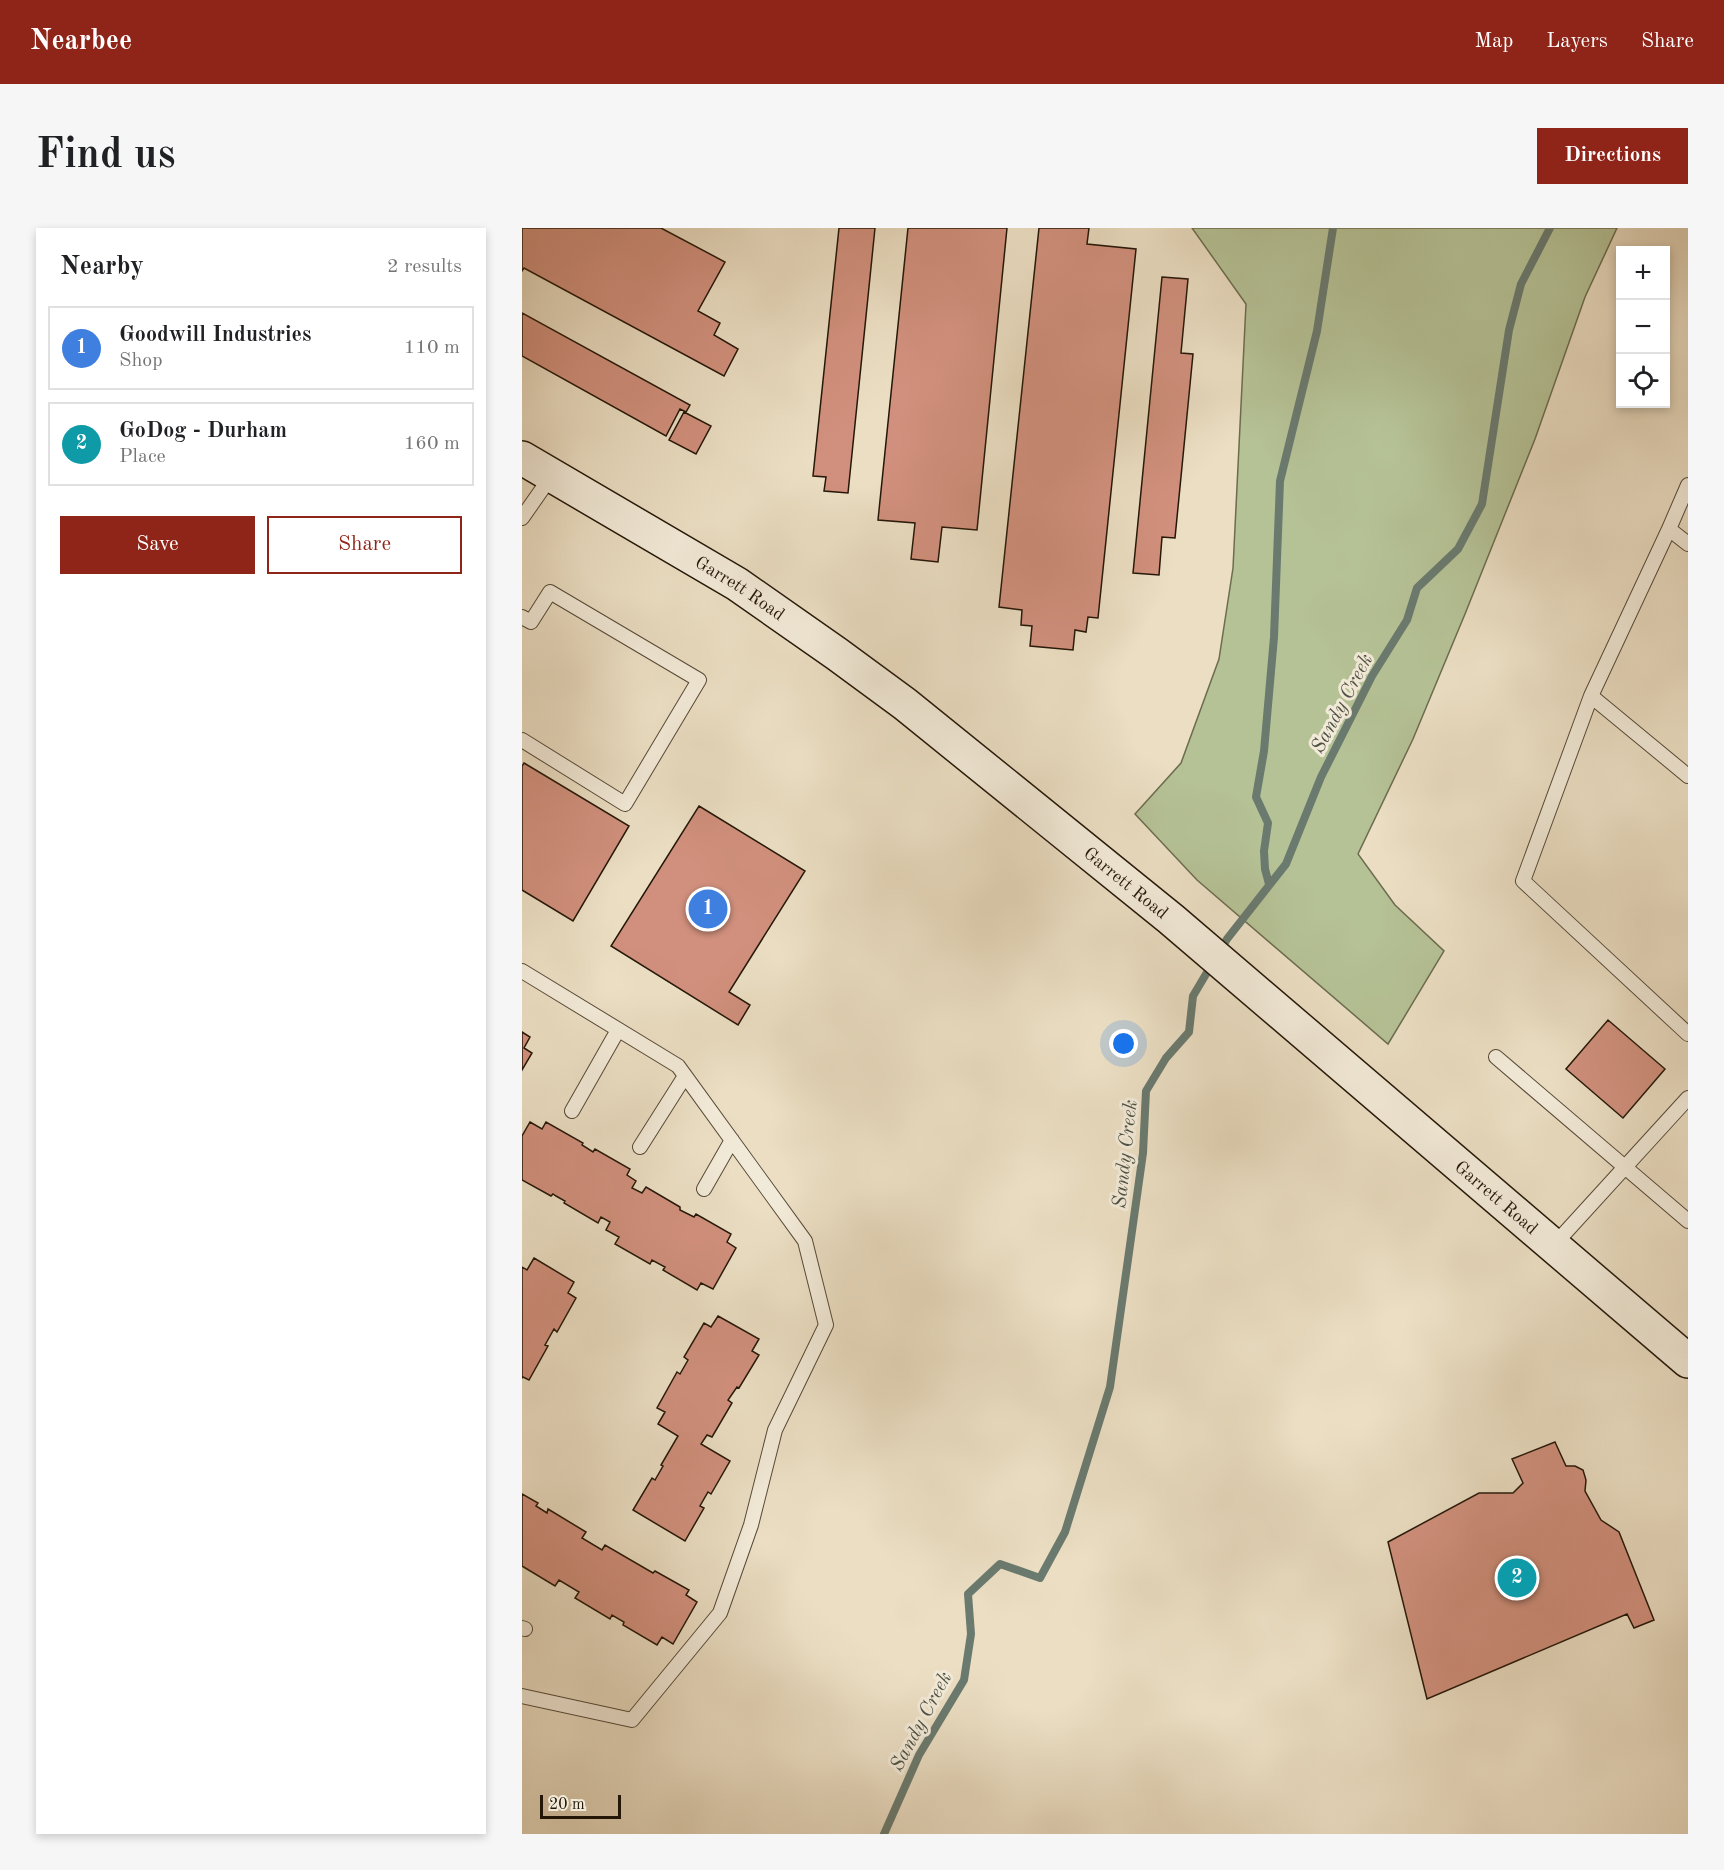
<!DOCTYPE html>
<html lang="en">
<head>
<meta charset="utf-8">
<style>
  :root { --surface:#fff; --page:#f6f6f6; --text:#202124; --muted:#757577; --line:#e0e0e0; --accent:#8f2418 }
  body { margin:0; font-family:"Old Standard TT",serif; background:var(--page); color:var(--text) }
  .controls { position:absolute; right:18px; top:18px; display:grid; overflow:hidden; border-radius:0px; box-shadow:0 3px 9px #0003 }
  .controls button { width:54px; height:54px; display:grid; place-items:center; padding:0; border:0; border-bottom:2px solid var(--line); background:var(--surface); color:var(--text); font:30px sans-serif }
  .scale { position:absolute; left:18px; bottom:15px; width:81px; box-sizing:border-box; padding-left:6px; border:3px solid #241708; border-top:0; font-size:16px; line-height:21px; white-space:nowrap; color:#241708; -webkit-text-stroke:4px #f2ead8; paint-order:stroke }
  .you { position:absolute; left:602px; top:816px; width:21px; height:21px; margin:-15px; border:4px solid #fff; border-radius:50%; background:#1a73e8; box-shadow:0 0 0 9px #1a73e833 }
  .badge { display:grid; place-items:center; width:39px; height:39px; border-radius:50%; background:var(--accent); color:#fff; font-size:20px; font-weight:700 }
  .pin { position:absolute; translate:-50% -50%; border:3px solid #fff; box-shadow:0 2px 6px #0006 }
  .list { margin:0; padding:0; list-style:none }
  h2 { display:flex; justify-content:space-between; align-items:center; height:78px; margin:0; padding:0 24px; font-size:26px }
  h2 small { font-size:20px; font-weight:400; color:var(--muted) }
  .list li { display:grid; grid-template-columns:39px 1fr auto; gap:18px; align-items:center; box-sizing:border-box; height:84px; margin:0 12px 12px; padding:0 12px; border:2px solid var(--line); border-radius:0px }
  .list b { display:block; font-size:22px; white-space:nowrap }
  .list p { margin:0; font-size:20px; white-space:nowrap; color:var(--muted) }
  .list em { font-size:20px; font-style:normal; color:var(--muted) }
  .actions { display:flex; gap:12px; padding:18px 24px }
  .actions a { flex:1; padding:14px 0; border:2px solid var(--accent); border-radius:0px; text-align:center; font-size:21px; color:var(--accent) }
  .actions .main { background:var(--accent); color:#fff }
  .icon { flex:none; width:33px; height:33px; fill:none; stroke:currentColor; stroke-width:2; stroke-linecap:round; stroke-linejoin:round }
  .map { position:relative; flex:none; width:1166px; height:1606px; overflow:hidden; border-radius:0px }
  header { display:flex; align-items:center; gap:36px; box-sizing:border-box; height:84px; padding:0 30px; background:var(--accent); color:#fff }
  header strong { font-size:28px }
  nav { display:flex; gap:33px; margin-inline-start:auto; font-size:21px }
  .intro { display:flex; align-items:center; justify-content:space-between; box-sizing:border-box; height:144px; padding:0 36px }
  h1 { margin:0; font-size:42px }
  .button { padding:15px 27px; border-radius:0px; background:var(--accent); color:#fff; font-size:21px; font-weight:700 }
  main { display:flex; gap:36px; padding:0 36px }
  aside { flex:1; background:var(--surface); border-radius:0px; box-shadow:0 3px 9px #0003 }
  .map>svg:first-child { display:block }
  .green { fill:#b5c296; stroke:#6c6c4f; stroke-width:1.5 }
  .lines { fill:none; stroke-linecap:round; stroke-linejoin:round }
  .stream { stroke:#6a7a6f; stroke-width:8 }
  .building { fill:#d1907d; stroke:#241708; stroke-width:1.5 }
  .lane-casing { stroke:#564937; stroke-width:16 }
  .secondary-casing { stroke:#241708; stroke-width:36 }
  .lane { stroke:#f2ead8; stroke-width:14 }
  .secondary { stroke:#f2ead8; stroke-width:33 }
  .labels { text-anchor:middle; stroke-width:6; stroke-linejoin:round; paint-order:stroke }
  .street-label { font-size:18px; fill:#241708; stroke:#f2ead8 }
  .water-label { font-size:20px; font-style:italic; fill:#4d5144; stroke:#f2ead8 }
</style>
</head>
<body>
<header>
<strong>Nearbee</strong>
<nav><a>Map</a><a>Layers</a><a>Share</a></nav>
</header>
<div class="intro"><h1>Find us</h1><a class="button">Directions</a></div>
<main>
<aside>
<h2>Nearby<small>2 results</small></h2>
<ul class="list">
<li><span class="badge" style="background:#3f7fe0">1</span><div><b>Goodwill Industries</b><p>Shop</p></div><em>110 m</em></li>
<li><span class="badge" style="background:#0f9aa8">2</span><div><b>GoDog - Durham</b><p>Place</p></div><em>160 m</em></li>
</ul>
<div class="actions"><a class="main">Save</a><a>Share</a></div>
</aside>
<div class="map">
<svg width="1166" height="1606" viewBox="0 0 1166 1606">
  <rect width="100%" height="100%" fill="#ebdec3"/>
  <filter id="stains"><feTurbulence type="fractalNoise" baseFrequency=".00333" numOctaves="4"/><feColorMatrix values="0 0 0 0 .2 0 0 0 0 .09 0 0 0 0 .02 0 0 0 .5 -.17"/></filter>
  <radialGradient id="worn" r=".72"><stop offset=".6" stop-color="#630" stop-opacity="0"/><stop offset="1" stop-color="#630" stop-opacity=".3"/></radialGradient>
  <path class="green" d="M670 0H1095L1063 69 1013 211 943 386 891 511 836 626 873 677 922 723 866 816 675 652 613 586 659 535 697 431 711 340 724 76Z"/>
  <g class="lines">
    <path class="stream" d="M747 656 743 641 742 623 746 595 734 569 742 523 752 409 758 253 795 103 811 0
      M698 723 705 711 764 636 799 549 850 448 885 392 895 360 936 321 960 276 987 102 999 56 1028 0
      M362 1606 397 1527 442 1452 449 1406 446 1366 478 1336 518 1350 543 1304 588 1159 621 925 624 863 644 830 667 804 671 768 690 736"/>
  </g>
  <path class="building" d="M0 0H139L203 34 176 83 198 95 192 107 216 121 202 148 2 40 0 43Z
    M317 0H353L326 265 302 263 304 249 291 248Z
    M386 0H485L455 302 420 299 416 334 389 331 393 295 356 292Z
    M517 0H567L565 16 614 21 576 390 566 389 564 404 553 402 551 422 508 418 510 398 499 397 500 382 477 379Z
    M640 49 666 51 659 125 671 126 653 310 640 309 637 347 611 345Z
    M0 85 168 177 164 184 158 181 144 208 0 128Z
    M162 184 189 198 174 226 147 212Z
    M2 535 107 598 51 693 0 662V538Z
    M177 578 283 643 207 764 228 777 216 797 89 718Z
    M1086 792 1143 841 1101 890 1044 841Z
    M0 804 8 809 2 820 10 825 0 842Z
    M8 894 20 901 24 894 61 915 60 917 71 924 73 921 108 941 105 947 114 953 110 960 120 965 124 959 158 979V982L172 989 174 986 209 1006 205 1014 214 1020 191 1061 179 1055 175 1062 141 1042 143 1039 130 1032 128 1036 93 1016 97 1009 84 1002 88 994 79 989 76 995 42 975 43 973 34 968 31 966 29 968 0 952V908Z
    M12 1030 52 1054 46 1065 54 1070 35 1104 32 1101 23 1117 26 1118 7 1152 1 1149 0 1150V1039L5 1042Z
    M196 1088 237 1111 230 1123 237 1127 217 1160 215 1159 206 1172 210 1175 190 1209 185 1207 179 1216 208 1233 189 1266 186 1264 178 1278 182 1280 163 1313 111 1282 130 1250 133 1252 141 1238 139 1237 156 1208 136 1196 143 1184 135 1180 155 1144 158 1146 166 1132 162 1129 182 1095 189 1099Z
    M1033 1214 1044 1238H1053L1061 1242 1064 1252 1063 1263 1079 1292 1097 1304 1132 1392 1112 1400 1105 1386 905 1471 866 1314 957 1265H991L1001 1255 990 1231Z
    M0 1266 16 1275 14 1278 25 1285 26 1281 64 1304 60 1310 80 1322 83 1317 131 1345 133 1343 167 1362 164 1367 175 1374 151 1416 140 1409 135 1417 101 1397 102 1394 90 1387 88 1391 53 1370 57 1364 37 1352 33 1358 0 1338Z"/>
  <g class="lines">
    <g class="lane-casing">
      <path id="lane" d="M0 290 30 247
        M1147 301 1166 257
        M1166 316 1147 301 1069 468 1166 548
        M0 389 9 394 28 364 177 452 103 576 0 512
        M1069 468 1001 653 1166 806
        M0 743 156 838 283 1013 304 1097 253 1202 229 1297 198 1385 110 1492 0 1468
        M974 829 1166 993
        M50 883 96 802
        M118 919 163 848
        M182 961 210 912
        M1031 1018 1166 870
        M0 1400 3 1401"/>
    </g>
    <g class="secondary-casing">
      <g id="secondary">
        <path id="s1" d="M0 230 215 356 315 426 383 476 649 691 1166 1133"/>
      </g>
    </g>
    <use href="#lane" class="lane"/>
    <use href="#secondary" class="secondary"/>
  </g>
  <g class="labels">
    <g class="street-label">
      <text dy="6" stroke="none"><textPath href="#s1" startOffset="254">Garrett Road</textPath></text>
      <text dy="6" stroke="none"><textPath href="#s1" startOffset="740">Garrett Road</textPath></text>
      <text dy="6" stroke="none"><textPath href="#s1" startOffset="1226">Garrett Road</textPath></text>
    </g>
    <g class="water-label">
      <text transform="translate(819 475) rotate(-62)" y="7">Sandy Creek</text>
      <text transform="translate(602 926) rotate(-84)" y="7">Sandy Creek</text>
      <text transform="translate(398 1493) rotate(-62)" y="7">Sandy Creek</text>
    </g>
  </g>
  <rect width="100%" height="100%" filter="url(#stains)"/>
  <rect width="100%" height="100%" fill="url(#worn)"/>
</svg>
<div class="controls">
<button>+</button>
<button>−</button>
<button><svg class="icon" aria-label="locate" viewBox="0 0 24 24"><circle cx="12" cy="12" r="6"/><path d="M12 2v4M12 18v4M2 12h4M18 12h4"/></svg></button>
</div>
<div class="scale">20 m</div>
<div class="you"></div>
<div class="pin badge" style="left:186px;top:681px;background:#3f7fe0">1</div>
<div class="pin badge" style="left:995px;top:1350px;background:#0f9aa8">2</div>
</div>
</main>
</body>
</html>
